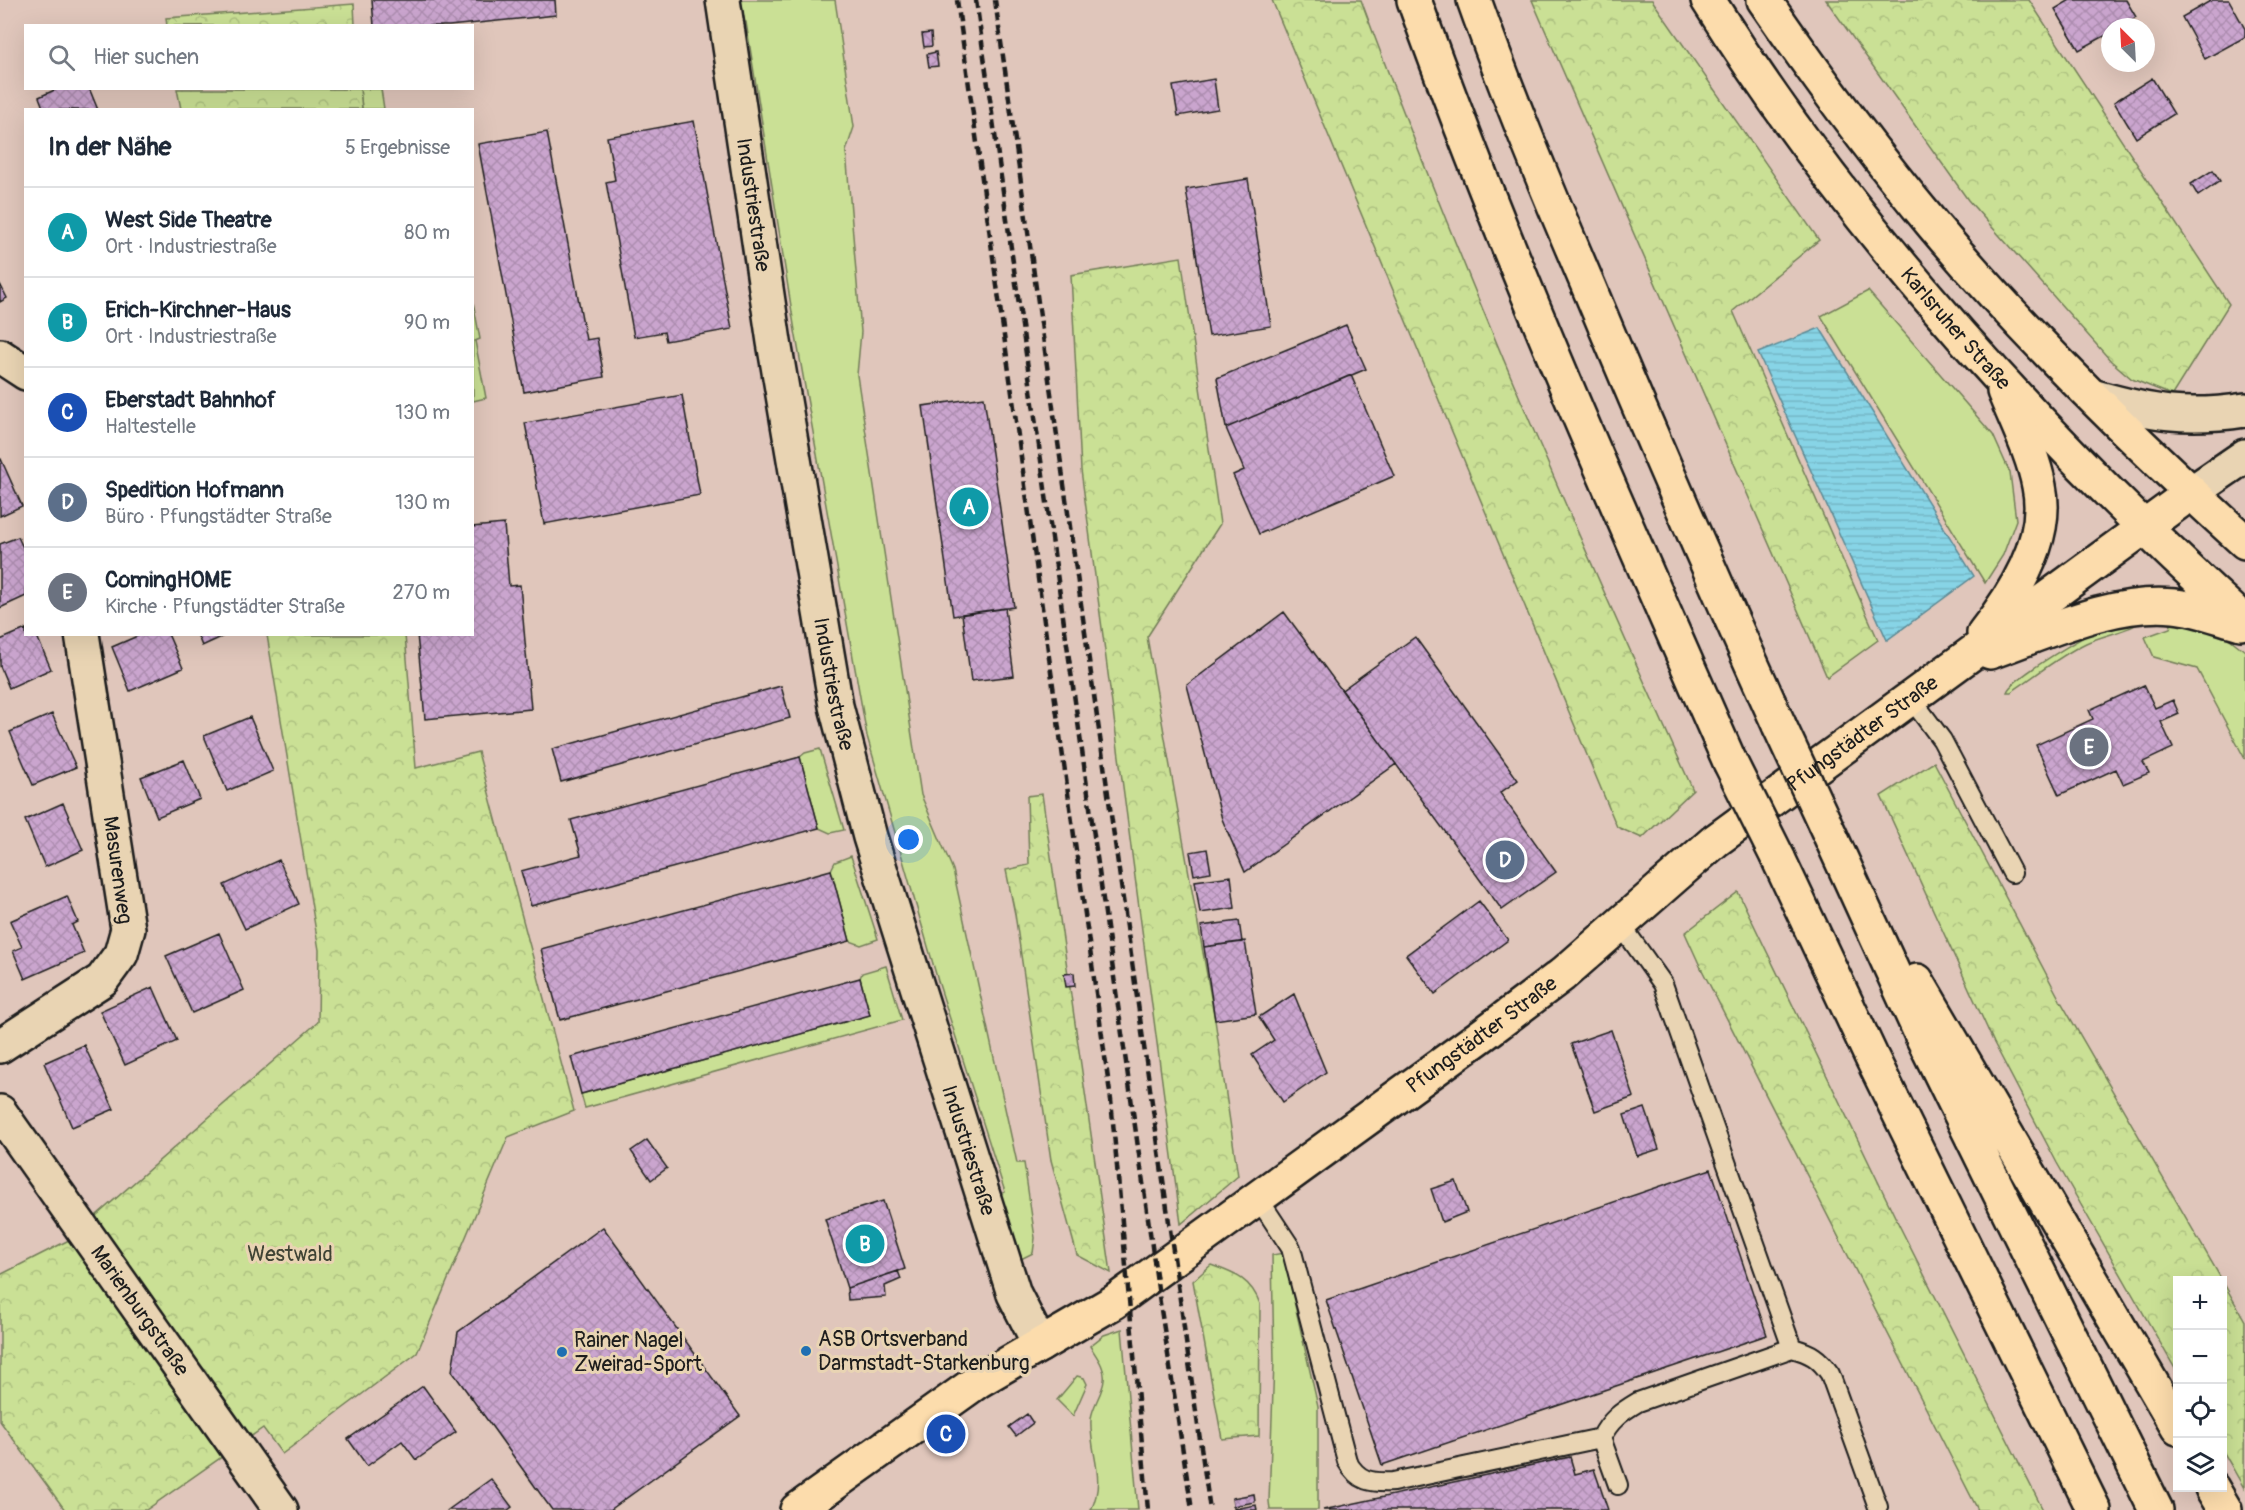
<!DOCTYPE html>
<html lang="de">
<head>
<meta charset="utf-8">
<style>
  :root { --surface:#fff; --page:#f2f2f3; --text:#1f2937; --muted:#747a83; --line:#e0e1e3; --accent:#db2777 }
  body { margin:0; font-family:Pangolin,sans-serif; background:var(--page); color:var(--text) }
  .controls { position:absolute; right:18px; bottom:18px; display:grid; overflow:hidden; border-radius:0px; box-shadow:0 6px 24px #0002 }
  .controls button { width:54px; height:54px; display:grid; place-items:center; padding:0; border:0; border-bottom:2px solid var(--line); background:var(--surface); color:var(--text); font:30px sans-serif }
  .compass { position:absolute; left:2101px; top:18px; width:54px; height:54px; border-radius:50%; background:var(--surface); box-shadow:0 6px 24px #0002; rotate:336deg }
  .you { position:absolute; left:909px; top:840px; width:21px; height:21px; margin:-15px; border:4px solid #fff; border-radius:50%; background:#1a73e8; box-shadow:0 0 0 9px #1a73e833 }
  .badge { display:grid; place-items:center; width:39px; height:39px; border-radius:50%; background:var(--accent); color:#fff; font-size:20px; font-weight:700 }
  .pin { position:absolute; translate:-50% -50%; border:3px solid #fff; box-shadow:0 2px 6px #0006 }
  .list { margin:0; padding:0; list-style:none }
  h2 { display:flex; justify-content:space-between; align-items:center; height:78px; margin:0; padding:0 24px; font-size:26px }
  h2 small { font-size:20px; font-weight:400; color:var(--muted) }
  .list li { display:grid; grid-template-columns:39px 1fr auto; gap:18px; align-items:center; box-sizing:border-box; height:90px; padding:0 24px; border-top:2px solid var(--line) }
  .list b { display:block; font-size:22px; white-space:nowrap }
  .list p { margin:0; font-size:20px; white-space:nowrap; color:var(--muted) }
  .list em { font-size:20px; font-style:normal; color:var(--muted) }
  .icon { flex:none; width:33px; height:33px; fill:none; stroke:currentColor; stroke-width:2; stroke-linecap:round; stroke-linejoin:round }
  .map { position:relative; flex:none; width:2245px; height:1510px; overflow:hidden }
  .search { position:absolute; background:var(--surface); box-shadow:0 6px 24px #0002; left:24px; top:24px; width:450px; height:66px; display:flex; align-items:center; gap:15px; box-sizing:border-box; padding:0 21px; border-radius:0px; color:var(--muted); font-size:22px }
  .panel { position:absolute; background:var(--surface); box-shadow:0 6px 24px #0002; left:24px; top:108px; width:450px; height:528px; border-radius:0px }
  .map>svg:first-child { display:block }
  .green { fill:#cae095; stroke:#737e58; stroke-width:1.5 }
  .forest { fill:url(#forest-crowns); stroke:#737e58; stroke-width:1.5 }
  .water { fill:url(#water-rules); stroke:#5c8a95; stroke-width:1.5 }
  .building { fill:url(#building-cross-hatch); stroke:#1c1c1c; stroke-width:1.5 }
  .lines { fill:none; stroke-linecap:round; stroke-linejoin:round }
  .lane-casing { stroke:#1c1c1c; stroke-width:22 }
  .street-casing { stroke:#1c1c1c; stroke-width:38 }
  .secondary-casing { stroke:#1c1c1c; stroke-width:38 }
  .primary-casing { stroke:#1c1c1c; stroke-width:38 }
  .highway-casing { stroke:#1c1c1c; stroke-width:38 }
  .lane { stroke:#e9d4b3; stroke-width:18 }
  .street { stroke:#e9d4b3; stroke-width:33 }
  .secondary { stroke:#e9d4b3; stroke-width:33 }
  .primary { stroke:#fcdcac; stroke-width:33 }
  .highway { stroke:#fcdcac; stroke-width:33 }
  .rail { stroke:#1c1c1c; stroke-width:4.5; stroke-dasharray:9 4.5; stroke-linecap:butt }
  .highway-bridge-casing { stroke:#1c1c1c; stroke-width:38; stroke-linecap:butt }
  .highway-bridge { stroke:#fcdcac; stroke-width:33 }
  .poi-dot { fill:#1f6fb2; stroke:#e9d4b3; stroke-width:2 }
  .labels { text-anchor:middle; stroke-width:6; stroke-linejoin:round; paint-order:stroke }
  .street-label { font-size:21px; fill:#1c1c1c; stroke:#e9d4b3 }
  .park-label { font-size:21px; fill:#3f4334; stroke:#e9d4b3 }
  .poi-label { font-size:21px; fill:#1c1c1c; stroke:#e9d4b3; text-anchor:start }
</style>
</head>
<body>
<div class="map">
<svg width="2245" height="1510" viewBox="0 0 2245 1510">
  <defs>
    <pattern id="forest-crowns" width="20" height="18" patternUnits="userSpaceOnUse" patternTransform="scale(1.5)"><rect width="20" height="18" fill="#cae095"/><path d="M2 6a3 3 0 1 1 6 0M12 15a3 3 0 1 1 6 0" fill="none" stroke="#adc080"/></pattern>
    <pattern id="water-rules" width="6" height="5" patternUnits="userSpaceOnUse" patternTransform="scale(1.5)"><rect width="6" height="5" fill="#87d4e6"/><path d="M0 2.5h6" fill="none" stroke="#74b5c5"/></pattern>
    <pattern id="building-cross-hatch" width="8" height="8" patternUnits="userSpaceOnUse" patternTransform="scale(1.5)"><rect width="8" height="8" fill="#caa5ce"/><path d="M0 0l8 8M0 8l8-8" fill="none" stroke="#ad8db0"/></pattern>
  </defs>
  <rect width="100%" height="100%" fill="#e0c6bb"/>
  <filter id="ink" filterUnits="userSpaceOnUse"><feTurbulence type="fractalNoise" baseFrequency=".0167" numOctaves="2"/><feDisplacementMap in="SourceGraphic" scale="12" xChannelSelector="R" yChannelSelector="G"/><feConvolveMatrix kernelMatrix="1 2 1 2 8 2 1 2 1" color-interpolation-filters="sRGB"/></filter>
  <g filter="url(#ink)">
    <path class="green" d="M736 0H835L854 127 846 151 861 332 857 375 921 795 953 870 1017 1163H1024L1035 1238 1033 1253 1023 1258H1016L996 1196 1005 1192 938 981 867 736 794 325 746 22 739 23Z
      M360 89H381L384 109H362Z
      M1868 291 1993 435 2010 473 2016 520 2003 555 1985 583 1821 316Z
      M472 296 480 339 475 341 486 398 473 401Z
      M2173 619 2221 632 2245 651V759L2197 669 2154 657 2145 637 2170 628Z
      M2142 621C2130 631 2102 635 2086 643 2059 656 2035 676 2011 692H2007C2011 679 2093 629 2109 625 2119 622 2131 622 2142 621Z
      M820 749 844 830 830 833 819 828 800 757 805 753Z
      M851 856 878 939 861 945 850 941 831 870 835 862Z
      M886 966 902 1020 585 1108 581 1094 870 1015 860 978 862 973Z
      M1283 1253 1318 1406V1510H1270L1269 1501 1274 1362 1272 1255Z
      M1122 1329 1138 1510H1091C1107 1476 1089 1454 1091 1419 1092 1406 1103 1393 1104 1380 1106 1368 1096 1356 1090 1346L1104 1335Z
      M1077 1376 1084 1378 1087 1384 1073 1416 1057 1400Z"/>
    <path class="forest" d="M1272 0H1361C1460 268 1575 530 1693 790L1642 838 1617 827Z
      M1532 0H1652L1819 240 1733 311 1878 640 1827 677Z
      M1826 0H2029L2229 304 2172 395 2132 379 2111 361 1968 200Z
      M354 4 355 25 167 26 166 18Z
      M177 89H360L362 109H181Z
      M1181 257 1220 524 1147 637 1215 1020 1238 1176 1181 1224 1081 470 1071 275Z
      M267 635H405L416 768 478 752 574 1111 508 1137 417 1353 282 1454 263 1428 146 1510H65L0 1421V1275L67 1241 318 1022 319 950Z
      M1934 762 2061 1002 2222 1280H2178L2177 1372 2057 1163 1994 1043 1881 796Z
      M1042 794 1111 1273 1077 1255 1051 1160 1015 914 1006 870 1029 865 1027 796Z
      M1738 892 1900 1227 2043 1510H1978L1700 966 1685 933Z
      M1211 1265C1236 1274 1251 1279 1260 1304L1259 1436 1222 1439 1193 1281Z
      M2223 1282 2245 1321 2244 1488 2223 1451Z"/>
    <path class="water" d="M1820 328 1974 576 1887 640 1758 353Z"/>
    <path class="building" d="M372 0H555L556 15 449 26H374Z
      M2070 0H2126L2136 17 2120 27H2110V33L2079 50 2055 9Z
      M2212 0H2229L2245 29V37L2205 59 2182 17Z
      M931 33 932 46 924 47 922 34Z
      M936 52 938 66 929 67 927 54Z
      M2152 78 2174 114 2136 138 2114 102Z
      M1214 79 1218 109 1178 116 1173 86Z
      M59 88H89L98 110H44L39 97Z
      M694 121 732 329 666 341 664 332 634 337 606 182 615 180 607 137Z
      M547 132 586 340 597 338 604 377 524 392 478 144Z
      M2213 170 2220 181 2198 196 2191 184Z
      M1248 179 1271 326 1209 336 1186 189Z
      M0 284 7 298 0 302Z
      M1346 325 1366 369 1226 428 1217 378Z
      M1351 375 1394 476 1259 534 1233 475 1244 470 1226 428Z
      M682 395 700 495 544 524 525 423Z
      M984 397 1014 607 953 616 923 406Z
      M1 459 22 506 0 516V460Z
      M504 524 509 586 520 585 531 709 425 719 417 634H472V527Z
      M18 537 26 554V596L0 608V544Z
      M1005 608 1014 676 971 681 962 614Z
      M1284 612 1396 764 1245 872 1222 819 1187 685Z
      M26 629V634H36L51 669 9 688 0 666V640Z
      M142 634H168L183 668 130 691 112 647Z
      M197 634H228L202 646Z
      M1415 637 1518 780 1500 793 1556 872 1502 910 1342 690Z
      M2144 685 2155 708 2173 700 2179 714 2161 722 2173 748 2143 762 2149 773 2123 784 2116 769 2059 795 2036 745 2093 719 2089 710Z
      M781 686 790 718 561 782 552 749Z
      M52 714 76 767 33 785 10 732Z
      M250 717 273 771 227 791 204 736Z
      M800 757 819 828 531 906 521 871 581 855 571 820Z
      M184 760 200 799 157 817 141 777Z
      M63 803 83 850 45 867 25 820Z
      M1207 849 1211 872 1194 875 1190 852Z
      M279 860 299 904 245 929 224 885Z
      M831 870 850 941 560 1020 541 949Z
      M1231 876 1235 908 1200 913 1195 881Z
      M67 896 78 922 72 925 84 953 25 979 13 951 22 947 10 921Z
      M1479 901 1508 940 1435 994 1406 955Z
      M1239 921 1242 942 1204 947 1201 926Z
      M219 933 244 990 192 1013 166 956Z
      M1245 941 1256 1014 1215 1020 1204 947Z
      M1074 973 1075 986 1066 987 1064 974Z
      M860 978 870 1015 581 1094 571 1057Z
      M153 987 177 1041 125 1065 100 1011Z
      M1294 994 1326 1072 1283 1102 1252 1055 1274 1040 1259 1017Z
      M1611 1030 1634 1097 1595 1111 1571 1044Z
      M84 1045 114 1109 72 1127 44 1063Z
      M1645 1108 1659 1149 1637 1156 1624 1115Z
      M647 1140 667 1168 651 1180 631 1151Z
      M1711 1169 1767 1335 1382 1465 1326 1300Z
      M1456 1181 1467 1212 1442 1222 1431 1189Z
      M883 1201 905 1269 847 1288 825 1219Z
      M603 1227 740 1416 610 1510H552L452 1371 458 1332Z
      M898 1271 901 1279 885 1286 886 1297 848 1300 847 1288Z
      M423 1386 456 1432 416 1460 402 1441 367 1466 348 1439Z
      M1027 1414 1033 1423 1016 1436 1009 1427Z
      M1570 1457 1575 1474 1594 1469 1608 1510H1323Z
      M491 1479 512 1507 508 1510H448Z
      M1254 1494 1255 1502 1233 1506 1232 1498Z
      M1256 1505 1257 1510H1234V1509Z"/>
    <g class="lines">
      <g class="lane-casing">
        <path id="lane" d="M1910 697 1942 740 2012 873
          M1258 1198 1291 1248 1347 1461C1358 1482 1372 1483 1393 1482L1601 1438
          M1792 1348C1811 1353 1819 1358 1830 1374L1878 1507
          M1618 1485 1601 1438C1610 1420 1621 1412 1638 1402L1792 1348 1663 984 1621 925"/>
      </g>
      <g class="street-casing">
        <g id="street">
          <path id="s1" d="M723 0 774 342 836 706 870 837 1014 1294 1040 1345"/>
          <path d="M0 356 26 373"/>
          <path d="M0 1046 102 980 121 954 128 929 82 634"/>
          <path id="s2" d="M0 1112 281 1510"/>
        </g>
      </g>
      <g class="secondary-casing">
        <path id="secondary" d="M2095 397C2152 413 2186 419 2245 410
          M2191 493 2245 456"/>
      </g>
      <g class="primary-casing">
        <g id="primary">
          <path id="s3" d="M1708 0C1853 232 2043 438 2245 622"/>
          <path d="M1764 0C1817 77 1873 153 1933 225 2028 338 2136 443 2245 542"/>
          <path d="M1984 633C2015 594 2050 538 2039 486 2033 454 2016 421 2004 391"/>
          <path d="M1990 652C2047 632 2112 600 2174 606 2197 608 2219 617 2241 623"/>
          <path id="s4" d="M797 1510 978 1381 1114 1302 1485 1033 1562 975 1715 841 2191 493"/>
        </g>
      </g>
      <g class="highway-casing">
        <path id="highway" d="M1414 0C1507 259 1619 510 1730 762
          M1474 0C1508 96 1547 189 1587 283 1649 432 1713 579 1779 725
          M1825 824 1922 1036 2156 1510
          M1778 858 1872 1058 2094 1510
          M1917 981 2178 1428
          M2212 1488 2225 1510"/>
      </g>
      <use href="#lane" class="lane"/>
      <use href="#street" class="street"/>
      <use href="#secondary" class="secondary"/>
      <use href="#primary" class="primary"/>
      <use href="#highway" class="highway"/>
      <path class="rail" d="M957 0 1111 1100 1148 1510
        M976 0 1160 1303 1192 1510
        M995 0 1210 1510"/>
      <g class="highway-bridge-casing">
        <path id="highway-bridge" d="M1779 725 1825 824
          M1730 762 1778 858"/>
      </g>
      <use href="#highway-bridge" class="highway-bridge"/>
    </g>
  </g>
  <g class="poi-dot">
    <circle cx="806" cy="1351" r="6"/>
    <circle cx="562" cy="1352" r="6"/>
  </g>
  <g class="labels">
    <g class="street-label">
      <text dy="7" stroke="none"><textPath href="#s1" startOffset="207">Industriestraße</textPath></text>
      <text dy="7" stroke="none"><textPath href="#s3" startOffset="412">Karlsruher Straße</textPath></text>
      <text dy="7" stroke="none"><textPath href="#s1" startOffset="693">Industriestraße</textPath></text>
      <text dy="7" stroke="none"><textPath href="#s4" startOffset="1320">Pfungstädter Straße</textPath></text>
      <text transform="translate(118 870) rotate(82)" y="7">Masurenweg</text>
      <text dy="7" stroke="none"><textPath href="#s4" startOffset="834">Pfungstädter Straße</textPath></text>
      <text dy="7" stroke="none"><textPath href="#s1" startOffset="1179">Industriestraße</textPath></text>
      <text dy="7" stroke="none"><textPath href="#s2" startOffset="243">Marienburgstraße</textPath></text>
    </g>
    <g class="park-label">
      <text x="290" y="1261">Westwald</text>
    </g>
    <g class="poi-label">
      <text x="818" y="1346">ASB Ortsverband<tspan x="818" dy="24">Darmstadt-Starkenburg</tspan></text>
      <text x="574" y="1347">Rainer Nagel<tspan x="574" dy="24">Zweirad-Sport</tspan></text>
    </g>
  </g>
</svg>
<div class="controls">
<button>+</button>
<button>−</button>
<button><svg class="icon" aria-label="locate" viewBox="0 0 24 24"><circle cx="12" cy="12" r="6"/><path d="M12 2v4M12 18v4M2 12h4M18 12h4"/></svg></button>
<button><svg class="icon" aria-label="layers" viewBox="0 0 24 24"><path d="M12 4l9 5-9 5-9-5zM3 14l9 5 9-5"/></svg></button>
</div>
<svg class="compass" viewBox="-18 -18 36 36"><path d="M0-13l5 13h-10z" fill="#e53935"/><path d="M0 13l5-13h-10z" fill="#747a83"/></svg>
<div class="you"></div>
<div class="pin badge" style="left:969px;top:507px;background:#0f9aa8">A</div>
<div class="pin badge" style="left:865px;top:1244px;background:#0f9aa8">B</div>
<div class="pin badge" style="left:946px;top:1434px;background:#1a4fb4">C</div>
<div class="pin badge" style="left:1505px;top:860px;background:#5c6f8a">D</div>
<div class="pin badge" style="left:2089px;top:747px;background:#6b7280">E</div>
<div class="search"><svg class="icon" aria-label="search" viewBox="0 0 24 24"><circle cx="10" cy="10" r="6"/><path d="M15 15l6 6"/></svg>Hier suchen</div>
<section class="panel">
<h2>In der Nähe<small>5 Ergebnisse</small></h2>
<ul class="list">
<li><span class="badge" style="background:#0f9aa8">A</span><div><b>West Side Theatre</b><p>Ort · Industriestraße</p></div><em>80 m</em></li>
<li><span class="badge" style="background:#0f9aa8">B</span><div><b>Erich-Kirchner-Haus</b><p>Ort · Industriestraße</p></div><em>90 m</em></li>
<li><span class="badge" style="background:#1a4fb4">C</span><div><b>Eberstadt Bahnhof</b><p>Haltestelle</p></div><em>130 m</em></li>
<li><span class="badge" style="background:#5c6f8a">D</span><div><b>Spedition Hofmann</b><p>Büro · Pfungstädter Straße</p></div><em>130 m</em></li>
<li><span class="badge" style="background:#6b7280">E</span><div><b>ComingHOME</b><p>Kirche · Pfungstädter Straße</p></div><em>270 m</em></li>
</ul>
</section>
</div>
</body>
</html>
